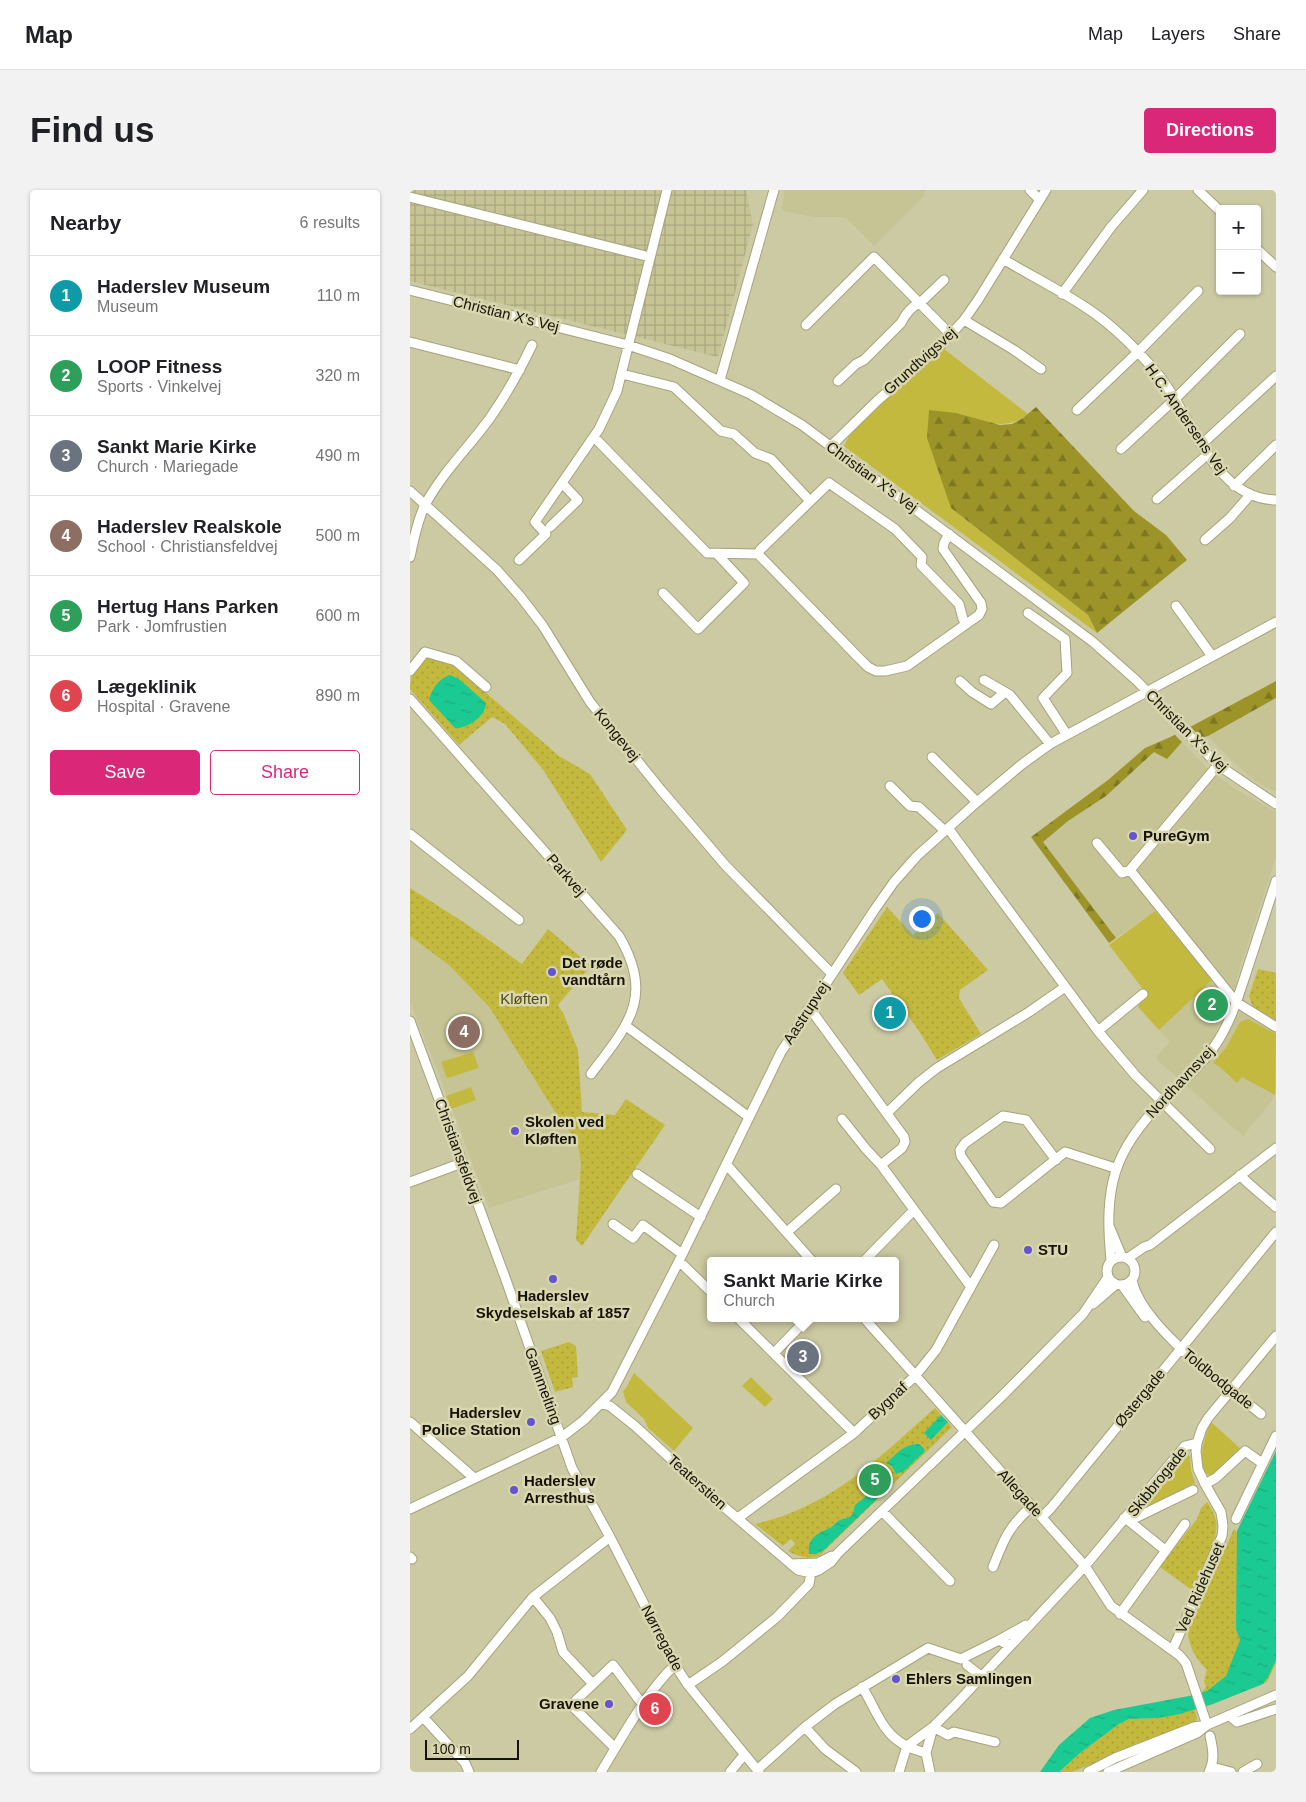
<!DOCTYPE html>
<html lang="en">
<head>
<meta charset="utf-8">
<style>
  :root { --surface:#fff; --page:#f2f2f2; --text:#202124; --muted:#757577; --line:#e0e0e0; --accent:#db2777 }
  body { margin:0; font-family:Arial,sans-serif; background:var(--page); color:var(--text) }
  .controls { position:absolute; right:15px; top:15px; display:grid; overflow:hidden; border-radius:5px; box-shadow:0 1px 4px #0004 }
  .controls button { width:45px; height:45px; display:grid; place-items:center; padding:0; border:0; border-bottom:1px solid var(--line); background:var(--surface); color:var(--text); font:25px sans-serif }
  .scale { position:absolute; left:15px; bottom:12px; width:94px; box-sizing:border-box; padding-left:5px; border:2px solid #151306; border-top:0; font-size:14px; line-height:18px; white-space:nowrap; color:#151306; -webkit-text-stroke:4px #d9d7af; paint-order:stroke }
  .you { position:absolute; left:511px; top:728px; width:18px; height:18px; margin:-12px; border:4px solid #fff; border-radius:50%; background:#1a73e8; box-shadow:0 0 0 8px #1a73e833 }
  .badge { display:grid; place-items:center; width:32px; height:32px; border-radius:50%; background:var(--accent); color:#fff; font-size:16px; font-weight:700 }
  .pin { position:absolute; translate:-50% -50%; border:2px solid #fff; box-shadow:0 1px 5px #0006 }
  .popup { position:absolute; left:297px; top:1067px; width:192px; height:65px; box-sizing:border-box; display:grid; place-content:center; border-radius:5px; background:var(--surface); filter:drop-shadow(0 1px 4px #0005); font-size:16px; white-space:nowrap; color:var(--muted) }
  .popup b { font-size:19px; color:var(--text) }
  .popup::after { content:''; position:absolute; left:50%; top:100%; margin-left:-10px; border:10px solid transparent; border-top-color:var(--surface) }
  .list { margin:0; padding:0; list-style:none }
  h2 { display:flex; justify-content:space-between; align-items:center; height:65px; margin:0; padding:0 20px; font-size:21px }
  h2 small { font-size:16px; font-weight:400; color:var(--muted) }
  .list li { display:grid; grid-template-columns:32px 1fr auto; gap:15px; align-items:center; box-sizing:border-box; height:80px; padding:0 20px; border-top:1px solid var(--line) }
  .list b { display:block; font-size:19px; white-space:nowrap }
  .list p { margin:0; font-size:16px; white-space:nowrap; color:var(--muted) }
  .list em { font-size:16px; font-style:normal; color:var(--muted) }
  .actions { display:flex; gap:10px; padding:15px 20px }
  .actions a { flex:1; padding:11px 0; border:1px solid var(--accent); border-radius:5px; text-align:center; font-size:18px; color:var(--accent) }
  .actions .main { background:var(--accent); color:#fff }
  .map { position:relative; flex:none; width:866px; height:1582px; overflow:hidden; border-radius:5px }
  header { display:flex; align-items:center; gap:30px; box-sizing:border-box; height:70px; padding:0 25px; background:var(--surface); border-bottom:1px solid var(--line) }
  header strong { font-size:24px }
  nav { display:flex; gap:28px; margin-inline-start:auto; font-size:18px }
  .intro { display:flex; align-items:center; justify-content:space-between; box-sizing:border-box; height:120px; padding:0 30px }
  h1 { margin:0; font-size:35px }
  .button { padding:12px 22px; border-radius:5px; background:var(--accent); color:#fff; font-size:18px; font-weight:700 }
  main { display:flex; gap:30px; padding:0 30px }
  aside { flex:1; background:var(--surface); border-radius:5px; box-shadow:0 1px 4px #0004 }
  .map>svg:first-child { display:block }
  .built { fill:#c6c394 }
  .industrial { fill:url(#industrial-grid) }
  .grass { fill:#c4b93f }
  .forest { fill:url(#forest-firs) }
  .park { fill:url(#park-dots) }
  .water { fill:url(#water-ripples) }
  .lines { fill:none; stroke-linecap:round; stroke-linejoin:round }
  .minor-casing { stroke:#a6a37d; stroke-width:11 }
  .minor { stroke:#fff; stroke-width:9 }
  .poi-dot { fill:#6455ce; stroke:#d9d7af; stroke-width:2 }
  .labels { text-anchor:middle; stroke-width:5; stroke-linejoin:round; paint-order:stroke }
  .street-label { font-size:15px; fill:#151306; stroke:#d9d7af }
  .poi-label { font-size:15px; font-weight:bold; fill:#151306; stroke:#d9d7af; text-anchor:start }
  .park-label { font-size:15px; fill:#504b15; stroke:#d9d7af }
</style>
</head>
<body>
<header>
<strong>Map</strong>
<nav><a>Map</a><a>Layers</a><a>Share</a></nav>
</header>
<div class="intro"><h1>Find us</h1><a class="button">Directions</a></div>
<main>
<aside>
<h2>Nearby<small>6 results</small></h2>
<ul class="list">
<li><span class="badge" style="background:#0f9aa8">1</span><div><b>Haderslev Museum</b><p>Museum</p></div><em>110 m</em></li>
<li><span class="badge" style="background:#2e9e5b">2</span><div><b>LOOP Fitness</b><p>Sports · Vinkelvej</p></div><em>320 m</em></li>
<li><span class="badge" style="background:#6b7280">3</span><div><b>Sankt Marie Kirke</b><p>Church · Mariegade</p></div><em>490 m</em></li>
<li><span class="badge" style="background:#8d6e63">4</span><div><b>Haderslev Realskole</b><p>School · Christiansfeldvej</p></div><em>500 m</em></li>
<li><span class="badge" style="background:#2e9e5b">5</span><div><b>Hertug Hans Parken</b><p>Park · Jomfrustien</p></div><em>600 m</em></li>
<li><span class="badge" style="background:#e0444e">6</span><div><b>Lægeklinik</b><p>Hospital · Gravene</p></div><em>890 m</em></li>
</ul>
<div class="actions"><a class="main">Save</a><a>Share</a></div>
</aside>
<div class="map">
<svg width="866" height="1582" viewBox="0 0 866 1582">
  <defs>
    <pattern id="industrial-grid" width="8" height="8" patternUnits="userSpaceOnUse" patternTransform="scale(1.25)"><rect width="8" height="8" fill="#c6c394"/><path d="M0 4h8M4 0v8" fill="none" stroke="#a9a77e"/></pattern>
    <pattern id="forest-firs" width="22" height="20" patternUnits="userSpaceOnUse" patternTransform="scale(1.25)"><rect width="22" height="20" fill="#9c9329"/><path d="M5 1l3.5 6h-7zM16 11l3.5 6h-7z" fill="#7e7721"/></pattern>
    <pattern id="park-dots" width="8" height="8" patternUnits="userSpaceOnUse" patternTransform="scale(1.25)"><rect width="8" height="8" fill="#c4b93f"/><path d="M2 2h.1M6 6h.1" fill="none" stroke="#a89e36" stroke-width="1.8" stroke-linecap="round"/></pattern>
    <pattern id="water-ripples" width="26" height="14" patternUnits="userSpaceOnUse" patternTransform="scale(1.25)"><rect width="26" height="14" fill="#1aca92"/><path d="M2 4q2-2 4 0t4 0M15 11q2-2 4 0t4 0" fill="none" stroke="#17ad7c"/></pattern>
  </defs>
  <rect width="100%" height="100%" fill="#cccaa3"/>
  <path class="built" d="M375 0H515L514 6 464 56 436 28 431 27H403L374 21 372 18Z
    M866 508V601L859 599 846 591 822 571 798 546Z
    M772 552 796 577 822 597 866 622V667L826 790 837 815 866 835V901L861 912 833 946 745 868 760 852 749 840 803 789 745 721 699 753 706 748 633 652 658 631 696 606 744 562 757 569Z
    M0 746 40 776 80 818 152 933 167 950 171 972 170 989 79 1018 32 892 0 812Z"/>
  <path class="industrial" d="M0 0H336L343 34 308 167 0 91Z"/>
  <path class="grass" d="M534 159 618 224C595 243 571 230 546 223L541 318 678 425 687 443 434 256 440 244 464 219Z
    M745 721 803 789 749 840 728 817 736 803 699 755Z
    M838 829 866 844 865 905 832 887 827 893 810 877 803 873 816 858 830 832Z
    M63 862 69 878 37 888 31 872Z
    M61 897 66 910 41 919 36 906Z
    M224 1183 283 1238 264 1261 238 1238 234 1229 216 1212 213 1201 216 1198Z
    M341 1187 363 1209 355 1217 332 1196Z
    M801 1232 832 1260 804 1286C782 1286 795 1243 801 1232Z
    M775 1263 780 1266 781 1280 785 1293 769 1301 768 1304 728 1323 727 1322Z"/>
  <path class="forest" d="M626 217 724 321 756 345 777 370 687 443 678 425 541 318 517 248 519 220 546 223 590 235 602 234 613 228Z
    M866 491V508L798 546 792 548 780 537Z
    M765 545 772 552 757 569 744 562 696 606 658 631 633 652 706 748 699 753 621 647 698 590 735 558Z"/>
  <path class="park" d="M18 466 44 475 149 566 180 584 217 640 191 672 134 581 95 534 82 527 49 555 0 499C0 486 6 472 18 466Z
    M0 698 55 733 112 774 138 739 181 776 148 815 154 825 168 860 172 922 205 925 216 909 255 935 172 1056 166 1050 171 973 167 950 152 933 80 818 40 776 0 746Z
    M477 717 503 745 528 723 578 780 550 800 549 808 571 844 527 870 509 841 472 789 449 805 433 783Z
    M848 779 866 783V831L843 818 839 806Z
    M159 1152 166 1156 168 1187 162 1188 163 1197 145 1202 131 1161Z
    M525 1218 542 1237 409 1366C398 1369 388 1367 378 1361L385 1354 381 1349 373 1356 345 1334C423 1316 467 1269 525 1218Z
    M866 1261V1473L857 1492 807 1512 792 1502 796 1497 794 1491 797 1480C786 1469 778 1456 778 1440L824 1339 827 1342Z
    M797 1312C801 1318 804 1323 806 1330 810 1350 790 1381 782 1400L750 1377 787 1329 791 1318Z
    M785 1519 787 1529 785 1532 662 1582H649L670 1563 709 1534 719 1529 748 1528Z"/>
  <path class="water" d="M40 485 49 489 76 513C76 526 57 539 45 538L19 510C22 499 28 489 40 485Z
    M531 1225 538 1232 521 1250 514 1243Z
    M509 1254 515 1260 513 1263 494 1281 486 1284 482 1276 476 1273C487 1264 493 1254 509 1254Z
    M866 1261V1470L858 1487 853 1494 803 1514 770 1524 748 1528 719 1529 709 1534 670 1563 649 1582H630L649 1555 680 1528 704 1520 779 1506 797 1501 816 1486 830 1450 826 1439 827 1341Z
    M466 1290 471 1295H477L474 1302 414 1360 406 1364H399C397 1348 408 1343 420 1338 424 1336 426 1332 430 1330 434 1328 437 1329 441 1326 444 1323 444 1319 445 1315L458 1305Z"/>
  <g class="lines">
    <g class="minor-casing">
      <path id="minor" d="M620 0 629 9
        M788 0 810 21
        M0 7 240 67
        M847 59 866 77
        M593 69C623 87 656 103 684 123 708 140 728 161 747 183 782 224 802 309 866 310
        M0 100 218 155 260 169 340 204 392 235 683 452 727 491 808 575 866 614
        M652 104 701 37 733 0
        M554 130 604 160 631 179
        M396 135 464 67 541 145
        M0 152 110 180
        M212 184 264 197 311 241 324 244 345 263 361 269 400 311
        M310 190 364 0
        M428 191 446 174 454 170 491 133C495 125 502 116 510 113L534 90
        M667 220 728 162 788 101
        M184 247 297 363 348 364 446 465 458 477 466 481H475L497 476 569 425 572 419 571 413 533 359 534 353 539 344
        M792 254 866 186
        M420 257 468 210 528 158 554 130 568 110 636 0
        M711 259 766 208 830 144
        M824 296 866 255
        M0 301 87 380 110 406 133 436 180 512 251 600 316 676 422 784
        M747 309 798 264
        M140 337 168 310 152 293
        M795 350 820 328 840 305
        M348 364 350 360 419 293 485 339 512 367 511 375 549 414 553 429 556 434
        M0 367C4 349 7 331 15 315 32 283 59 257 80 228 96 205 110 180 122 155
        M109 370 136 344 125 332 189 239 207 201 257 0
        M253 403 288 439 334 393 307 364
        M766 416 802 466
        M618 423 655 449 657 483 633 508 657 545
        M0 481 15 462 46 471 76 497
        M574 490 600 505 640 554
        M550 491 562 502 581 514 595 502
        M0 509 209 746C245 807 218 835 181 884
        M522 567 567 612
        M808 575 720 680 826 812 866 837
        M480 596 500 616 509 617 535 641
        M538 638 688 841 726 886 800 959
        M0 644 109 730
        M687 653 712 683 720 680
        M398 819 404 824 494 947 495 952 492 958 471 975 561 1097
        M0 831 96 1090 162 1278 200 1347 265 1475 278 1495 349 1582
        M216 836 339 927
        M688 841 733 804
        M477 923 509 892 527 878 619 822 655 797
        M432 929 456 959 471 975
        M646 970 616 930 593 926 555 953 550 960 551 966 583 1012 591 1013 655 962 705 978
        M316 974 402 1071
        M227 984 291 1027
        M830 985 838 993 866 1017
        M0 992 52 973
        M203 1034 223 1048 233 1035 272 1064
        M699 1036 712 1067
        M377 1042 426 999
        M697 1081a14 14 0 1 1 28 0a14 14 0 1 1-28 0Z
        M718 1068 734 1057 740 1055 866 958
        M701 1070C694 999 702 961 754 910 772 892 792 875 806 854 822 830 830 801 839 774 848 746 857 719 866 691
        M269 1071 300 1101
        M454 1071 504 1020
        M722 1090C731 1136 815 1195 851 1224
        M712 1095 735 1127
        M683 1114 706 1094
        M328 1128 444 1243
        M454 1128 675 1376 701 1416 769 1465 776 1473 797 1535
        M364 1163 398 1128
        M192 1214 200 1216 225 1236 300 1305 388 1380 401 1383 409 1380 421 1372 428 1363 592 1206 673 1124 698 1087
        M0 1232 64 1288
        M795 1294 806 1288 835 1261 852 1273
        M0 1319 152 1247 174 1230 202 1202 269 1071 371 862 465 719 484 692 507 666 567 612 611 575 640 554 866 432
        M472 1321 540 1391
        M632 1327 641 1318 866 1042
        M328 1328 444 1243 505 1186 526 1160 584 1055
        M714 1328 719 1331 783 1300
        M826 1329 866 1246
        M719 1331 755 1360
        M0 1367 2 1369
        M381 1374 408 1373 422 1366
        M583 1377C594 1349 599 1336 622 1316
        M123 1407 140 1428 147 1442 153 1462 183 1494
        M710 1424 775 1334
        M589 1450 616 1435
        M763 1459 812 1346 813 1336 811 1322 795 1294 788 1279 786 1261 787 1253 792 1238 798 1228 866 1146
        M557 1475 571 1486
        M278 1495 313 1471 367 1427 399 1394 401 1383
        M452 1497C464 1515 471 1540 490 1552 497 1558 507 1560 516 1563L523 1537 546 1514 675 1376 775 1256 787 1253
        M819 1525 827 1532 866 1519
        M14 1528 55 1573 59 1582
        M395 1537 415 1559 446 1582
        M0 1539 58 1486 123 1407 200 1347
        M497 1556 523 1537 538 1545 544 1542 585 1552
        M205 1558 161 1515 203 1475 233 1515
        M516 1563 520 1582
        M802 1577 821 1582
        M347 1580 395 1537 425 1514 518 1458 551 1469 589 1450 600 1456
        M191 1582C211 1549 237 1501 265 1475
        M320 1582 334 1565
        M489 1582 497 1556
        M678 1582 705 1568 784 1537 797 1535 866 1505
        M698 1582 787 1543 797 1535
        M799 1582C805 1570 803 1559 800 1546
        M833 1582 847 1574"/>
    </g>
    <use href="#minor" class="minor"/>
  </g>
  <g class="poi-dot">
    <circle cx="723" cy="646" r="5"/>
    <circle cx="142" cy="782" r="5"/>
    <circle cx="105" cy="941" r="5"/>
    <circle cx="618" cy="1060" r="5"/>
    <circle cx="143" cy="1089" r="5"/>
    <circle cx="121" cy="1232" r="5"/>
    <circle cx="104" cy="1300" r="5"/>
    <circle cx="486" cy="1489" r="5"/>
    <circle cx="199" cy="1514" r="5"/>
  </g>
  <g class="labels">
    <g class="street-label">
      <text transform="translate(96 124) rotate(14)" y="5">Christian X's Vej</text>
      <text transform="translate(510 171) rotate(-42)" y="5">Grundtvigsvej</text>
      <text transform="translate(776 229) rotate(55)" y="5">H.C. Andersens Vej</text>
      <text transform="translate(462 287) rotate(36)" y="5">Christian X's Vej</text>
      <text transform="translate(777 541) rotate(45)" y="5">Christian X's Vej</text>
      <text transform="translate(207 545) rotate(51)" y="5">Kongevej</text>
      <text transform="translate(156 685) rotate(49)" y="5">Parkvej</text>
      <text transform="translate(396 823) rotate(-57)" y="5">Aastrupvej</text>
      <text transform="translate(770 892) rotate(-47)" y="5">Nordhavnsvej</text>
      <text transform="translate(48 961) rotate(70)" y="5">Christiansfeldvej</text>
      <text transform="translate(808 1189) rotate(39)" y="5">Toldbodgade</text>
      <text transform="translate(133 1196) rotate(70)" y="5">Gammelting</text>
      <text transform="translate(730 1208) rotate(-51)" y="5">Østergade</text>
      <text transform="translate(478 1211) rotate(-43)" y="5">Bygnaf</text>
      <text transform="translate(287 1292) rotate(42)" y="5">Teaterstien</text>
      <text transform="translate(747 1292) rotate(-51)" y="5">Skibbrogade</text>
      <text transform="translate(610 1303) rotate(48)" y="5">Allegade</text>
      <text transform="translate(790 1398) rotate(-66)" y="5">Ved Ridehuset</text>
      <text transform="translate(252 1448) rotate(62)" y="5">Nørregade</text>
    </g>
    <g class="poi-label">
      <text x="733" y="651">PureGym</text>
      <text x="152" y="778">Det røde<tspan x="152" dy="17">vandtårn</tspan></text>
      <text x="115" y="937">Skolen ved<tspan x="115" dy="17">Kløften</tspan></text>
      <text x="628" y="1065">STU</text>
      <text x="143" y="1111" text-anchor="middle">Haderslev<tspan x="143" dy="17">Skydeselskab af 1857</tspan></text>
      <text x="111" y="1228" text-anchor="end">Haderslev<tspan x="111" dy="17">Police Station</tspan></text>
      <text x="114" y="1296">Haderslev<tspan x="114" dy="17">Arresthus</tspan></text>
      <text x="496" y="1494">Ehlers Samlingen</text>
      <text x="189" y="1519" text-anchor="end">Gravene</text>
    </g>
    <g class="park-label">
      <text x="114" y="814">Kløften</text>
    </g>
  </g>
</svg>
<div class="controls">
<button>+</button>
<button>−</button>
</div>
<div class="scale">100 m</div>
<div class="you"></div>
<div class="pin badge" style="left:480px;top:823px;background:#0f9aa8">1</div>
<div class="pin badge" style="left:802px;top:815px;background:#2e9e5b">2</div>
<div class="pin badge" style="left:393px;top:1167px;background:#6b7280">3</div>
<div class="popup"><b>Sankt Marie Kirke</b>Church</div>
<div class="pin badge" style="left:54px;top:842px;background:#8d6e63">4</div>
<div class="pin badge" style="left:465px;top:1290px;background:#2e9e5b">5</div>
<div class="pin badge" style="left:245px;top:1519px;background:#e0444e">6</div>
</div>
</main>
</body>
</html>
